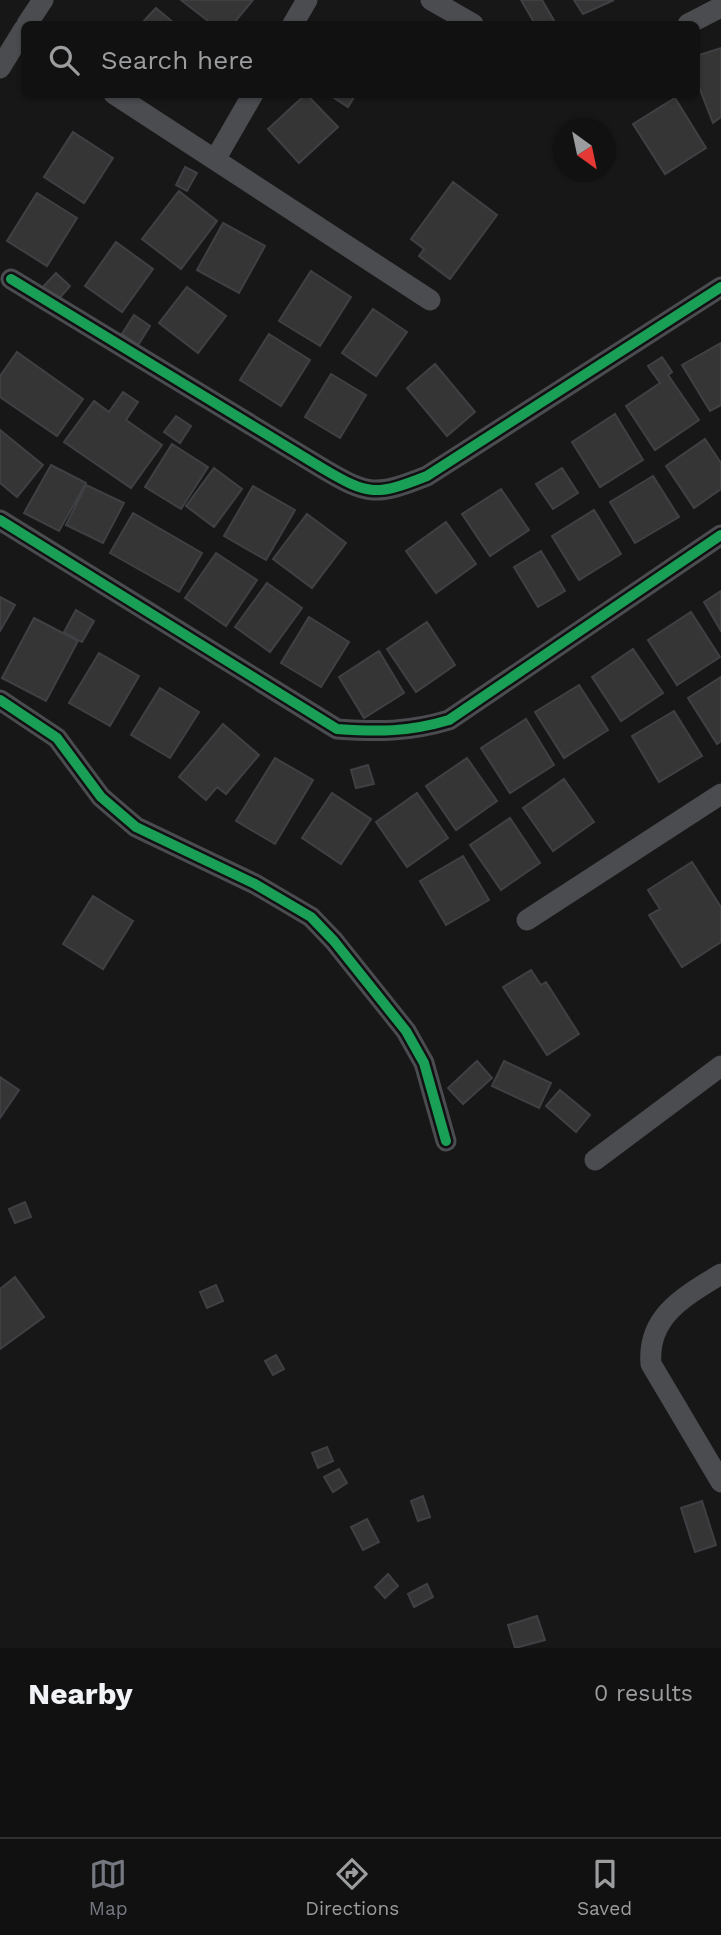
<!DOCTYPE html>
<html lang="en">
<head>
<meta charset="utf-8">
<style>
  :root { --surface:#111; --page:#1e1f1f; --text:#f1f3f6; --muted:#9c9d9f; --line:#303131; --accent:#757880 }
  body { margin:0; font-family:"Work Sans",sans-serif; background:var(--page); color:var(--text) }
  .compass { position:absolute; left:553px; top:119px; width:63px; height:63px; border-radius:50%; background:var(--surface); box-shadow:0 2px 5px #0004; rotate:147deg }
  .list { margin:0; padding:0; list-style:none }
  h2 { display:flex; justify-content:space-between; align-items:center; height:91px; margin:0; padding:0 28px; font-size:30px }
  h2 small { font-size:23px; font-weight:400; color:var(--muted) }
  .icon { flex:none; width:38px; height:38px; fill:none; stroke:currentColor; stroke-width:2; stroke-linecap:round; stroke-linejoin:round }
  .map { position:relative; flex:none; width:721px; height:1648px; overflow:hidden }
  .search { position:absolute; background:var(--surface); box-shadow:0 2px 5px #0004; left:21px; right:21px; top:21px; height:77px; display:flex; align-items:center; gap:18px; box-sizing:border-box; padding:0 24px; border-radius:10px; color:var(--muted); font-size:26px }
  .sheet { height:189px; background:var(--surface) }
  nav { display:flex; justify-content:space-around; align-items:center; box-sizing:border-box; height:98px; border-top:2px solid var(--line); background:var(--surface); font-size:19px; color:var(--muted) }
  nav a { display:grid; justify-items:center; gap:4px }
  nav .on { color:var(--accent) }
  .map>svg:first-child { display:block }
  .building { fill:#353536; stroke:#3f4043; stroke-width:2 }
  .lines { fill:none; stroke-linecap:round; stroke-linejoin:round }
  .minor { stroke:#4b4c50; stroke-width:21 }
  .cycleway-casing { stroke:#111113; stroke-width:15 }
  .cycleway { stroke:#1a9f57; stroke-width:10 }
</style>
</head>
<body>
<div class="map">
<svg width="721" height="1648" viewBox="0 0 721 1648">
  <rect width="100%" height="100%" fill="#171717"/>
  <path class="building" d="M181 0H253L233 24H212Z
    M521 0H542L556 24H535Z
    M574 0H614L583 14Z
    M156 8 175 24H141Z
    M721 48V117L713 123 696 79V56Z
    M306 94 338 127 299 163 268 129Z
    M328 94H356L348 107Z
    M675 98 706 148 665 174 633 124Z
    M73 132 113 158 84 203 44 177Z
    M185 167 197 173 187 191 176 185Z
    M453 182 497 215 450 279 419 256 424 249 411 239Z
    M179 191 217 221 181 269 142 239Z
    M37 193 77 218 47 266 7 241Z
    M223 223 265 246 239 293 197 270Z
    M116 242 153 269 122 312 85 286Z
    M311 271 351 297 320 346 279 321Z
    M56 273 70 286 57 301 42 288Z
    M187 287 226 316 198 353 159 323Z
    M373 309 407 332 376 376 342 353Z
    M134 315 150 326 138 345 122 334Z
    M269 334 310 360 281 406 240 380Z
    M721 343V405L710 411 682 365Z
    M17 352 83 399 57 436 0 397V376Z
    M662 357 672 372 668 375 699 420 655 450 626 406 660 383 648 366Z
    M435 364 475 412 447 436 407 388Z
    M331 374 366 395 340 438 305 417Z
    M123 392 138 402 126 420 162 445 131 488 64 442 94 401 109 412Z
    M615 414 643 460 600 487 572 442Z
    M176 416 191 426 180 443 164 432Z
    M0 430 43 465 17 497 0 483Z
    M705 439 721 463V489L694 508 666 466Z
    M172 444 208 467 181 509 145 487Z
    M51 465 86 483 59 531 24 513Z
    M214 468 242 489 214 527 186 506Z
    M562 468 578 493 553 509 536 484Z
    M653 476 679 517 635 543 610 502Z
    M86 485 124 503 103 543 66 525Z
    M253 486 295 510 266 560 224 536Z
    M501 489 529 530 490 556 462 514Z
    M594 510 621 554 579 580 552 536Z
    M133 513 202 553 179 592 110 553Z
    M307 514 346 543 312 588 273 559Z
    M446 522 476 564 436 593 406 551Z
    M541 551 565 591 538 607 514 567Z
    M216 553 257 580 226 626 185 598Z
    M267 583 302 608 270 652 235 627Z
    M721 591V631L704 602Z
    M0 597 15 605 0 631Z
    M76 610 94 621 82 642 64 632Z
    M691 612 720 657 677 685 648 640Z
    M309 617 349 642 321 687 281 663Z
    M34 618 78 641 46 701 2 678Z
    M427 622 455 665 416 692 387 649Z
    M633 649 663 693 621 721 592 677Z
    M379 651 404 693 364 718 339 677Z
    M99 653 139 676 110 726 69 703Z
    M721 677V741L717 744 688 698Z
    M579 685 608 730 564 758 535 712Z
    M160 688 199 712 170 758 131 735Z
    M674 711 702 756 659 782 632 736Z
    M526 719 554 765 510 793 481 748Z
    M223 724 259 755 226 794 217 787 206 800 179 777Z
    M275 758 313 780 275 844 236 821Z
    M467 758 497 801 456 830 426 786Z
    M368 765 374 784 356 788 351 770Z
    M564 779 594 822 553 851 523 808Z
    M332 793 371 819 341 864 302 838Z
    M417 793 448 838 407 867 376 822Z
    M510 818 540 863 501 890 470 845Z
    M463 856 489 900 446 925 420 881Z
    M692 862 721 907V942L682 967 649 915 660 909 648 890Z
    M93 896 133 921 103 969 63 944Z
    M531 970 541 985 546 982 579 1034 547 1055 503 987Z
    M477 1061 492 1078 463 1104 448 1088Z
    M504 1061 551 1083 539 1108 492 1086Z
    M0 1077 19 1090 0 1118Z
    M560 1090 590 1115 576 1132 546 1106Z
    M25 1202 31 1217 15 1223 9 1209Z
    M15 1277 44 1317 0 1349V1289Z
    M216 1285 223 1301 207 1308 200 1292Z
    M276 1355 284 1369 273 1375 265 1361Z
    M327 1447 333 1461 318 1468 312 1453Z
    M339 1469 347 1483 333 1492 324 1477Z
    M423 1496 430 1517 418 1521 411 1501Z
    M702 1501 716 1545 695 1552 681 1508Z
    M367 1519 379 1542 363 1550 351 1527Z
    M388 1574 398 1586 385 1598 375 1587Z
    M427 1584 433 1597 414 1607 408 1594Z
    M537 1616 545 1640 515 1648 508 1625Z"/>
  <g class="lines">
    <path class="minor" d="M431 0 473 24
      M27 24 43 0
      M293 24 307 0
      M688 24 721 7
      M0 68 24 29
      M114 94 430 300
      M216 158 253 94
      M11 279 322 468C369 496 376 496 427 476L721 287
      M0 520 337 729C378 732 409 732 449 720L721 535
      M0 700 57 738 101 797 136 827 255 884 311 917 334 941 406 1031 424 1063 446 1141
      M527 920 721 794
      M595 1160 721 1066
      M721 1274C685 1296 647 1316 651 1364L721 1482"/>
    <g class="cycleway-casing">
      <path id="cycleway" d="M11 279 322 468C369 496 376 496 427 476L721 287
        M0 520 337 729C378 732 409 732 449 720L721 535
        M0 700 57 738 101 797 136 827 255 884 311 917 334 941 406 1031 424 1063 446 1141"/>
    </g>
    <use href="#cycleway" class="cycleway"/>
  </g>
</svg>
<svg class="compass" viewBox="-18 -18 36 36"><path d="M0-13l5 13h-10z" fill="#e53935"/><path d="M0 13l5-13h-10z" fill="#9c9d9f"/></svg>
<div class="search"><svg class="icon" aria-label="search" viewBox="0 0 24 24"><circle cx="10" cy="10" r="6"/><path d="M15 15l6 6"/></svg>Search here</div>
</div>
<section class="sheet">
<h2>Nearby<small>0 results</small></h2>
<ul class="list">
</ul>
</section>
<nav>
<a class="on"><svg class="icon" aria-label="map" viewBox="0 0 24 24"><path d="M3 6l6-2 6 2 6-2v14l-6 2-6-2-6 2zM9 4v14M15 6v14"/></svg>Map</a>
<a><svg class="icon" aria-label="directions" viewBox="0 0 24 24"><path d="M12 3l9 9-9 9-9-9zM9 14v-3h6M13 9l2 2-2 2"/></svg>Directions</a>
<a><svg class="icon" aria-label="saved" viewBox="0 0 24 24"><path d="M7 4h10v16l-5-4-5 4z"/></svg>Saved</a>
</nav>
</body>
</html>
